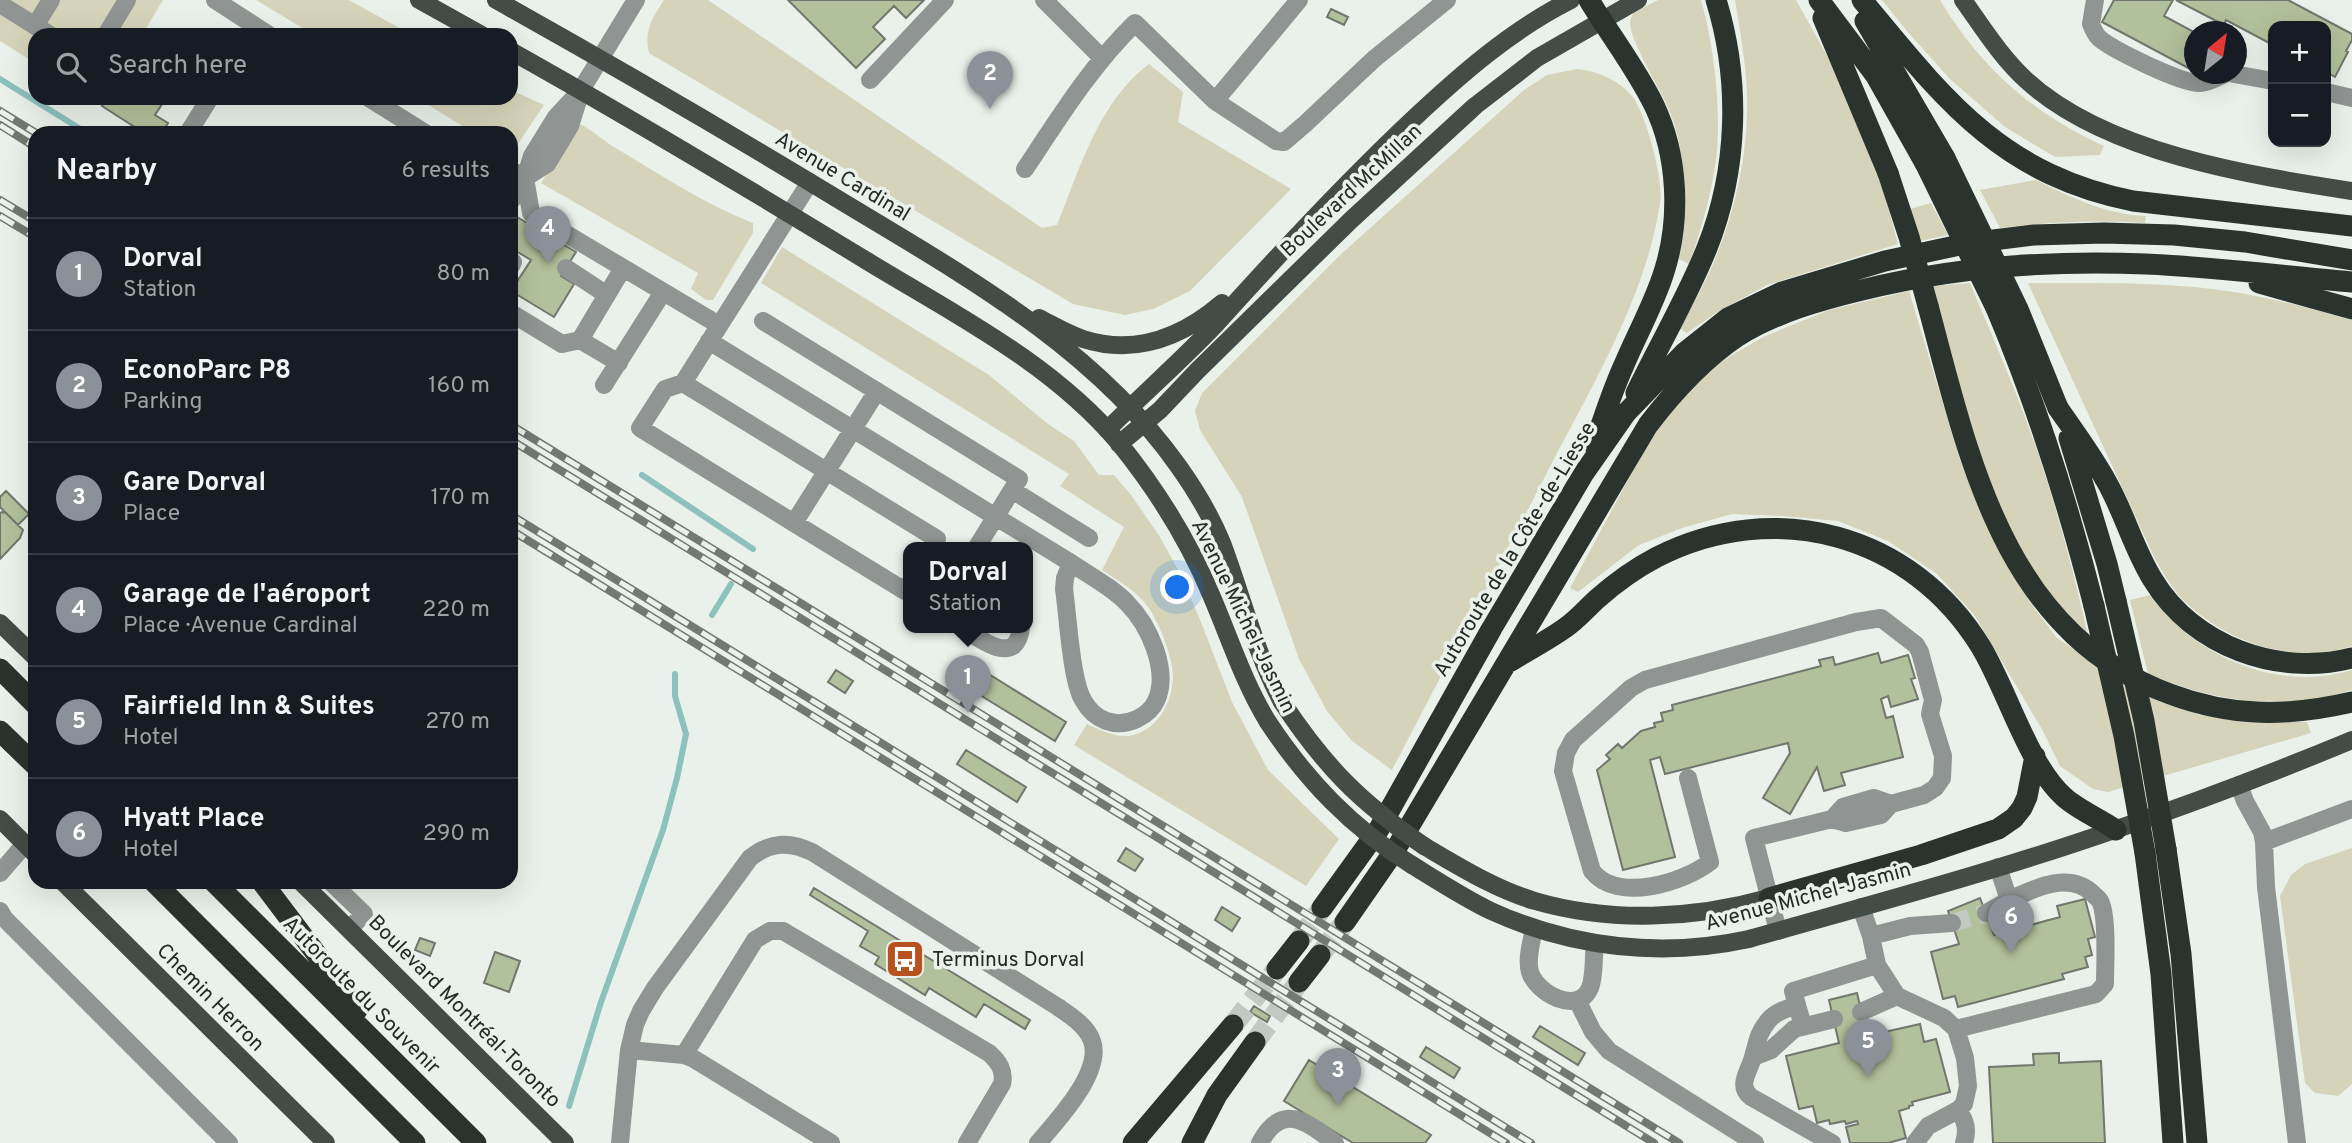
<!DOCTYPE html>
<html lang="en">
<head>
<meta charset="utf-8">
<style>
  :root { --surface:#171b24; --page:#242831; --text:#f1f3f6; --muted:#9ea1a6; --line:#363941; --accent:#8c9099 }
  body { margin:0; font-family:Overpass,sans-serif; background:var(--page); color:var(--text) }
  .controls { position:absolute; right:21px; top:21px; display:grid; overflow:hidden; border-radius:14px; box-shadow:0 7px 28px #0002 }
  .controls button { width:63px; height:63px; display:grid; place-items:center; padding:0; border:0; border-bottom:2px solid var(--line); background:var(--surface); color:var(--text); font:35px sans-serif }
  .compass { position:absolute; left:2184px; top:21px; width:63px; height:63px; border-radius:50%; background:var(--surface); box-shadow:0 7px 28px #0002; rotate:30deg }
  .you { position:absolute; left:1178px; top:588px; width:24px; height:24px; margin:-18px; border:5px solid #fff; border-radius:50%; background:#1a73e8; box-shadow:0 0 0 10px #1a73e833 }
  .badge { display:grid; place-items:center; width:46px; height:46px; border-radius:50%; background:var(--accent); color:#fff; font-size:23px; font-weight:700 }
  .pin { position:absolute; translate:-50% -58px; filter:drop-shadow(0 2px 4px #0008) }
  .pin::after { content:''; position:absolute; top:37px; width:24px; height:21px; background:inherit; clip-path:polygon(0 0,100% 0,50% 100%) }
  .popup { position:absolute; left:903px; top:542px; width:130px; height:91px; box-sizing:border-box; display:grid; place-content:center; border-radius:14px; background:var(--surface); filter:drop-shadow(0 2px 5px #0005); font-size:23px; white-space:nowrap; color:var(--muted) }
  .popup b { font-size:26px; color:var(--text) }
  .popup::after { content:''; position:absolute; left:50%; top:100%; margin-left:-14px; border:14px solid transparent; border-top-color:var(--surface) }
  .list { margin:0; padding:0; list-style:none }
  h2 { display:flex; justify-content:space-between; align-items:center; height:91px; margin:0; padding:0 28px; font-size:30px }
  h2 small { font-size:23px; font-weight:400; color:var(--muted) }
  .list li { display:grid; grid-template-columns:46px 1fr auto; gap:21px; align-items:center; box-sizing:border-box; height:112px; padding:0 28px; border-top:2px solid var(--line) }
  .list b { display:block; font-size:26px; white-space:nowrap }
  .list p { margin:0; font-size:23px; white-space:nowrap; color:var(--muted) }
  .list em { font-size:23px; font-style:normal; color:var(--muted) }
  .icon { flex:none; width:38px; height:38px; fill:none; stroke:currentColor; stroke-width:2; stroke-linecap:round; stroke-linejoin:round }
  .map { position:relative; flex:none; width:2352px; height:1143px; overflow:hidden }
  .search { position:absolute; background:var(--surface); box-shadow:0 7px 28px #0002; left:28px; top:28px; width:490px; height:77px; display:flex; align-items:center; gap:18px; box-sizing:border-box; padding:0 24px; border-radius:21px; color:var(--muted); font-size:26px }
  .panel { position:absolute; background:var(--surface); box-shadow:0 7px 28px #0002; left:28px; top:126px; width:490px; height:763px; border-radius:21px }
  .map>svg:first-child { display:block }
  .green { fill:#d5d4ba }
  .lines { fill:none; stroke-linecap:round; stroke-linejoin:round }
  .stream { stroke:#8dc1bc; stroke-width:6 }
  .building { fill:#b1c19b; stroke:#72766e; stroke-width:2 }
  .minor-tunnel { stroke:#c2c9c3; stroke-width:18; stroke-dasharray:18 9; stroke-linecap:butt }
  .highway-tunnel { stroke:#c2c9c3; stroke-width:21; stroke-dasharray:21 10; stroke-linecap:butt }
  .minor { stroke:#909492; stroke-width:18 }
  .major { stroke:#444c48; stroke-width:18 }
  .highway { stroke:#2b332f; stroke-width:21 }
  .rail-casing { stroke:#737873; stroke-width:8 }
  .rail { stroke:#e9f1ea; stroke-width:5; stroke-dasharray:16; stroke-linecap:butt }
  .major-bridge { stroke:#444c48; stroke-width:18 }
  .highway-bridge { stroke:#2b332f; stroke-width:21 }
  .labels { text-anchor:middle; stroke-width:7; stroke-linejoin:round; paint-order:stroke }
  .street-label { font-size:21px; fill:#262926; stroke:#e9f1ea }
  .poi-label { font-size:21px; fill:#262926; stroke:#e9f1ea; text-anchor:start }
</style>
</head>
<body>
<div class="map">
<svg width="2352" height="1143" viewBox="0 0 2352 1143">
  <rect width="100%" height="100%" fill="#e9f1ea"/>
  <path class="green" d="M0 0H163L142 35H35V63L0 41Z
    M256 0H349L412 35H314Z
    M664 0H708L1042 228 1057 225C1079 170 1099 101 1149 64L1183 92 1178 122 1291 189 1190 291 1153 309 1125 315 1073 304 649 53C644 30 652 18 664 0Z
    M1658 0H1701C1714 44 1722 115 1716 160 1711 196 1701 230 1689 264L1679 259C1684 206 1690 152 1665 101 1657 85 1630 39 1630 23 1630 19 1632 16 1633 13Z
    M1735 0H1796L1830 61 1880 177 1898 244 1767 285 1719 311 1687 333 1679 328C1723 260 1749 176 1747 95 1746 63 1740 31 1735 0Z
    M1882 0H1940C1981 68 2032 113 2104 146L2100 155 2055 157 2005 127 1950 79 1906 30Z
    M1577 69C1597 71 1619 80 1632 96 1646 113 1664 181 1660 203 1646 296 1594 382 1551 465 1498 567 1445 668 1392 770L1352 741 1327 711 1299 659 1242 497 1200 430 1195 411 1202 393 1339 256 1524 90 1547 75Z
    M511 90 544 105 511 154V133H474L417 98H511Z
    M578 123C591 129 601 139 614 147 658 173 704 204 753 223V233L713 300H706L691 289 698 273 541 183Z
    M2036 180C2070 197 2108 215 2146 216L2145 223C2097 220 2048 222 2000 228L1980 190Z
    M1931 203 1948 235 1920 241 1910 209Z
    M782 247 989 375 1048 424 1074 441 1099 475H1114L1131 495 1160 537 1178 570 1199 617 1232 702 1268 770 1339 839 1306 886 1074 745 1087 724C1100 730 1114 737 1128 736 1160 732 1177 695 1172 666 1168 646 1159 623 1148 607 1137 591 1117 580 1102 570L1124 527 1060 486 1069 474 761 283Z
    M1970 283C1994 340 2019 397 2039 456 2059 515 2074 575 2088 635 1992 552 1965 403 1931 286Z
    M2028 283C2084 283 2139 282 2195 287 2248 292 2301 305 2352 320V646C2292 666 2226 642 2182 599 2171 587 2163 573 2155 559Z
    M1909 291 1960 460 1980 511 2009 569 2035 609 2057 638 2087 658 2199 715 2253 722H2307L2311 733 2108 792 2093 789 2060 766 2043 731 1975 616 1937 574 1888 541 1838 521 1783 516 1732 514 1682 528 1639 545 1578 592 1570 588 1657 426 1684 395 1715 365 1763 337 1829 310Z
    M2150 595C2194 656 2277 693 2352 670V690C2285 713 2211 701 2148 674L2130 600Z
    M2352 848V1084L2338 1096 2315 1093 2305 1083 2280 896 2291 875 2305 864Z"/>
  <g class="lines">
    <path class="stream" d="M0 79 87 133
      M642 475 753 549
      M712 615 731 584
      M569 1106 601 1002 663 830 677 778 686 734 675 696V674"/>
  </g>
  <path class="building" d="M788 0H924L906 18 894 6 873 27 885 39 856 68Z
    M2114 0H2173L2164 16 2194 32V71L2102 22Z
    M2176 0H2288L2352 34V40L2346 51 2348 52 2335 77 2326 72V26H2273V45L2226 20 2224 25Z
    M1331 9 1348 17 1344 25 1327 17Z
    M108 98H166L155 115 168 123 162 133H144L102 106Z
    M517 217 576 252 561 276 574 284 554 317 511 291 531 260 511 248V227Z
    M6 491 29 514 18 525 0 507V497Z
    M2 512 6 513 23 530 20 538 0 559V513Z
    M1878 653 1881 663 1908 655 1915 678 1911 679 1918 699 1891 707 1888 696 1881 699 1886 718 1893 716 1903 757 1841 773 1845 785 1824 791 1817 767 1790 814 1763 798 1790 753 1788 743 1665 774 1660 757 1650 760 1675 857 1623 870 1597 770 1610 759 1606 755 1618 744 1622 748 1641 731 1655 727 1654 723 1663 721 1661 713 1673 710 1672 705 1821 666 1819 660 1833 657 1835 665Z
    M836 670 853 681 845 693 828 682Z
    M987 673 1066 722 1055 741 975 692Z
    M966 750 1026 787 1017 802 957 764Z
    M1126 848 1143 859 1135 871 1118 861Z
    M814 888 1030 1020 1025 1029 984 1004 976 1017 929 988 925 995 875 964 879 957 860 946 868 931 810 895Z
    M1980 898 1994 935 2060 917 2057 906 2085 899 2095 937 2088 939 2092 955 2085 957 2088 967 2062 974 2064 979 1958 1007 1955 996 1943 999 1931 952 1959 944 1948 911Z
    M1222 907 1240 918 1232 931 1215 920Z
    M420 938 435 943 430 956 415 950Z
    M495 952 520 961 509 992 484 983Z
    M1857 993 1867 1036 1920 1024 1924 1042 1936 1039 1950 1092 1912 1102 1913 1105 1909 1106V1108L1899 1111 1906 1138 1888 1143H1850L1846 1127 1858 1124 1857 1121 1846 1124 1845 1121 1830 1124 1829 1120 1817 1123 1813 1106 1799 1109 1786 1056 1839 1043 1829 1000Z
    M1254 1006 1270 1016 1267 1022 1250 1012Z
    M1540 1026 1585 1053 1578 1065 1533 1037Z
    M1426 1047 1460 1068 1454 1078 1420 1057Z
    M2059 1053V1063L2101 1061 2105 1143H1993L1989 1067 2034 1065 2033 1054Z
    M1309 1060 1431 1135 1425 1143H1353L1284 1101Z"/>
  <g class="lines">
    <path class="minor-tunnel" d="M1952 923 1986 913"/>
    <path class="highway-tunnel" d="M1299 941 1322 908
      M1320 955 1345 922
      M1233 1025 1277 969
      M1255 1042 1299 982"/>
    <path class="minor" d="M215 0 269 35
      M1044 0 1102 58
      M2095 0 2091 24C2093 29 2095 34 2099 38 2113 50 2182 84 2200 83 2209 83 2217 77 2225 74
      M0 4 50 35
      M35 26 51 0
      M106 35 127 0
      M2234 74 2273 81
      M870 80 945 0
      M2326 92 2352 98
      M369 98 425 133
      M1215 101 1299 0
      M188 133 210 98
      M1025 169C1059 118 1091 66 1135 23L1215 101 1276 141 1284 142 1305 124 1374 59 1447 0
      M511 170 525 178 531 213 719 325
      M525 178 547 164 570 126 580 94
      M810 182 683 383 937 539 932 547
      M511 201 525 178 532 156 556 117 581 90 636 0
      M511 266 513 262
      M566 268 607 295
      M511 313 562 344 580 340 619 363
      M763 321 1019 479 1012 490 1089 538
      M580 340 623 268
      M709 341 1071 563C1090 576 1112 587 1127 603 1149 625 1170 671 1156 701 1152 710 1145 715 1137 719 1115 729 1094 720 1083 700 1071 679 1068 616 1064 589L1065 578 1071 563
      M683 383 665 389 640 428 794 523
      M604 385 663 292
      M877 391 794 523 905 591 908 585
      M977 547 1012 490
      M961 627C978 638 1017 669 1021 627
      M1688 778 1710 862C1683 883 1617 903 1592 871L1563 771 1566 753 1573 740 1631 688 1645 680 1856 622 1881 618 1916 645 1920 652 1933 700 1930 714 1943 756 1942 778 1935 788 1924 795 1891 804 1881 815 1846 823 1832 819 1754 838 1778 931
      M2239 785 2245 801 2262 832 2264 842 2266 887 2297 1143
      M1832 819 1843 807 1874 798 1891 804
      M2264 842 2352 809
      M0 873 25 844
      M331 882 364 914 350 928
      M1861 907 1871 936 1910 926 1952 923
      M0 911 4 918 229 1143
      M1986 913 2009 900 1998 867
      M1534 928C1532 941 1526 959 1530 972 1536 993 1578 1016 1590 988 1595 975 1593 958 1595 944
      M1871 936 1877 965 1897 996 1944 1018 1956 1029 1965 1058 1968 1086 1964 1104 1958 1110 1928 1126 1915 1143
      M1577 1000 1593 1032 1609 1051 1755 1143
      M1797 1005C1786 1009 1775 1012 1768 1021 1758 1033 1757 1043 1753 1057 1750 1070 1736 1086 1751 1097L1832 1143
      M1861 1012 1897 996
      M1803 1026 1793 991 1877 965
      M1956 1029 2096 994 2105 984C2105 965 2108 916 2100 901 2100 900 2093 894 2092 893 2068 871 2033 889 2009 900
      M629 1050 684 1055 694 1059 831 1143
      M684 1055 755 940 770 931H783L989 1053C999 1062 1005 1071 1002 1084L967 1143
      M1753 1057 1771 1050 1794 1029 1834 1019
      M1958 1110C1966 1121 1968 1130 1964 1143
      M620 1143 629 1050 635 1025 641 1011 655 988 750 858C770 842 789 841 812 852L1058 1007C1071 1016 1087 1026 1092 1041 1103 1072 1057 1121 1038 1143
      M1260 1143C1282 1101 1307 1122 1335 1143"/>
    <path class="major" d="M419 0 482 35
      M496 0C614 66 731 134 846 204 967 277 1096 349 1179 467 1196 491 1211 516 1222 543 1242 596 1255 652 1282 702
      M1963 0C1983 28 2001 57 2026 80 2106 153 2248 175 2352 191
      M511 51C631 118 749 189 867 261 954 314 1052 363 1119 443 1157 490 1189 541 1212 597 1230 639 1244 683 1268 722
      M1039 318C1053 325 1068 334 1083 339 1136 356 1182 337 1222 303
      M1107 430C1143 394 1182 360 1217 323 1280 253 1343 185 1411 121 1460 75 1511 30 1571 0
      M1119 444 1160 410 1197 371 1351 220 1475 106 1537 58 1638 0
      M0 623 35 657
      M0 819 35 854
      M1424 846C1460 867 1495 889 1535 901 1611 923 1694 919 1769 898
      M1412 865C1438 881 1464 898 1491 911 1572 948 1662 958 1749 939 1872 904 1997 871 2117 829 2196 802 2275 772 2352 740
      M63 882 326 1143
      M301 882 565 1143"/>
    <path class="highway" d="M1589 0C1610 35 1636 68 1654 105 1678 155 1681 219 1664 272 1654 304 1637 334 1624 365 1612 391 1604 418 1594 445
      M1819 0 1876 76 1925 163
      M1862 0C1944 99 2000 174 2133 201L2352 226
      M1823 18 1888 173
      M1865 21 1945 158
      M2259 283 2352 309
      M1928 306C1969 458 2003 632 2170 694 2231 717 2288 717 2352 702
      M1996 308C2037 405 2068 504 2094 606
      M1636 393C1659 345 1687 298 1707 248 1738 170 1741 81 1716 0
      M2058 408C2074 431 2091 454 2105 479 2124 511 2133 548 2153 580 2193 646 2278 677 2352 658
      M2069 438 2107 564 2116 601
      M1511 661C1529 650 1548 640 1565 628 1577 620 1586 609 1597 599 1615 583 1636 568 1657 557 1775 497 1912 534 1981 647 2007 690 2028 764 2063 796 2075 808 2100 819 2116 830
      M0 669 35 704
      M0 731 35 765
      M2166 849 2181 954 2197 1143
      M2145 853 2161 974 2173 1143
      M154 882 415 1143
      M214 882 476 1143
      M262 882 358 1009
      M1769 898 1921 855 1998 829 2014 818 2022 808 2027 797 2035 756
      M1322 908 1379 829 1492 628 1584 473 1626 413 1684 353 1728 318 1782 292 1885 261 1969 243 2034 235 2104 233 2174 235 2245 242 2352 260
      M1345 922 1397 847 1648 425C1674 391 1702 360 1738 336 1775 313 1820 300 1862 290 1954 267 2051 260 2146 264 2215 267 2283 276 2352 282
      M1277 969 1299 941
      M1299 982 1320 955
      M1133 1143 1233 1025
      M1192 1143 1217 1095 1255 1042"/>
    <g class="rail-casing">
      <path id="rail" d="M0 111 36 133
        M0 125 35 147
        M0 200 35 221
        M0 216 35 237
        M511 425 1679 1143
        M511 440 1654 1143
        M511 515 1531 1143
        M511 530 1506 1143"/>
    </g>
    <use href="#rail" class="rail"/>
    <path class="major-bridge" d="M1282 702C1325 767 1360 802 1424 846
      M1268 722C1307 781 1352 828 1412 865"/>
    <path class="highway-bridge" d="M1945 158 2018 309 2058 408
      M1925 163 1996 308
      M1888 173 1909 237 1928 306
      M2116 601 2144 721 2166 849
      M2094 606 2124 736 2145 853"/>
  </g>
  <defs>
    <g id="bus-square" transform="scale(2.0125)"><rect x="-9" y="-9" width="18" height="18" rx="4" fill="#b75220" stroke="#e9f1ea"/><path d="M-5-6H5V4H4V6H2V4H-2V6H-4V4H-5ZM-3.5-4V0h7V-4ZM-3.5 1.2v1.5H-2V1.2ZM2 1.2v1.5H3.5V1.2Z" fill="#fff"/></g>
  </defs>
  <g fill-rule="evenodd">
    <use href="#bus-square" x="905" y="959"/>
  </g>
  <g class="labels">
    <g class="street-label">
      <text transform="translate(843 176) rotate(31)" y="7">Avenue Cardinal</text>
      <text transform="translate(1351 190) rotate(-43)" y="7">Boulevard McMillan</text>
      <text transform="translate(1514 549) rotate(-59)" y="7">Autoroute de la Côte-de-Liesse</text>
      <text transform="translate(1244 616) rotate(64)" y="7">Avenue Michel-Jasmin</text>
      <text transform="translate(1808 896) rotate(-15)" y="7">Avenue Michel-Jasmin</text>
      <text transform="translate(362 995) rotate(45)" y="7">Autoroute du Souvenir</text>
      <text transform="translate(211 997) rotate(45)" y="7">Chemin Herron</text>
      <text transform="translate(465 1011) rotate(45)" y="7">Boulevard Montréal-Toronto</text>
    </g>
    <g class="poi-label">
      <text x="932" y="966">Terminus Dorval</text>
    </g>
  </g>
</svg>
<div class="controls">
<button>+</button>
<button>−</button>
</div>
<svg class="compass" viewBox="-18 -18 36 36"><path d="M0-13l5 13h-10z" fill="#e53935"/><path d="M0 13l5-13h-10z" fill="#9ea1a6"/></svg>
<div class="you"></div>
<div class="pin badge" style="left:968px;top:713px">1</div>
<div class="popup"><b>Dorval</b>Station</div>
<div class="pin badge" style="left:990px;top:109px">2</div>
<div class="pin badge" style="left:1338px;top:1106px">3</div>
<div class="pin badge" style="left:548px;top:264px">4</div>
<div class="pin badge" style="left:1868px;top:1077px">5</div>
<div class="pin badge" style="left:2011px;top:953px">6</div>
<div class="search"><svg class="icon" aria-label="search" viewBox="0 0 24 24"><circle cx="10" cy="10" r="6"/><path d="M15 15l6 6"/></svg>Search here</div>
<section class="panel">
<h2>Nearby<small>6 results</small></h2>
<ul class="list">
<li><span class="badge">1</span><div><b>Dorval</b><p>Station</p></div><em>80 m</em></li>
<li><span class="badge">2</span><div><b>EconoParc P8</b><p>Parking</p></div><em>160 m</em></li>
<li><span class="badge">3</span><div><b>Gare Dorval</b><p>Place</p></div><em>170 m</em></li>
<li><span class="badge">4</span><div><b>Garage de l'aéroport</b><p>Place · Avenue Cardinal</p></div><em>220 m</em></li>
<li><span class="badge">5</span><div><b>Fairfield Inn &amp; Suites</b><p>Hotel</p></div><em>270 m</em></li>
<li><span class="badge">6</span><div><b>Hyatt Place</b><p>Hotel</p></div><em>290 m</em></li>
</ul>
</section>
</div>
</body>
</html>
